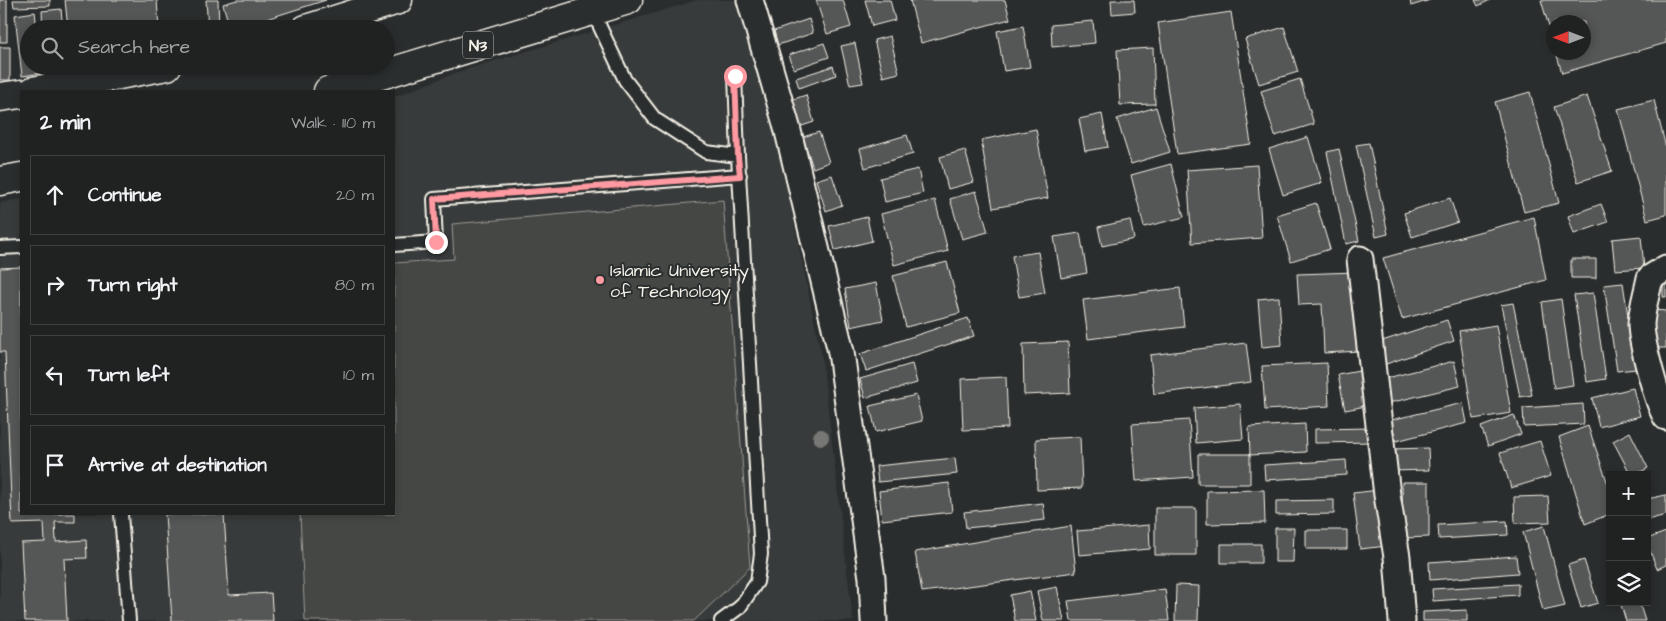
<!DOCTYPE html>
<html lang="en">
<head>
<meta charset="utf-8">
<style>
  :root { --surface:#202222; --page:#2d2f2f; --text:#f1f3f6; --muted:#a2a4a5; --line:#3d3f40 }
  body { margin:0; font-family:"Architects Daughter",sans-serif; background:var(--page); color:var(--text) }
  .controls { position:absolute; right:15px; bottom:15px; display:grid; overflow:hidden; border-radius:0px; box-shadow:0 2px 8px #0003 }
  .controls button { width:45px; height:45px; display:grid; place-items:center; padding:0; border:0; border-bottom:1px solid var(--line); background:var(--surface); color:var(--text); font:25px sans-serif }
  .compass { position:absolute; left:1546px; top:15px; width:45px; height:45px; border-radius:50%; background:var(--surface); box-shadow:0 2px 8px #0003; rotate:270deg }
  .stop { position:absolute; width:15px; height:15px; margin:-11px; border:4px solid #ff9aa2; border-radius:50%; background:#fff }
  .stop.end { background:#ff9aa2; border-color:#fff; box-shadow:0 1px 5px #0008 }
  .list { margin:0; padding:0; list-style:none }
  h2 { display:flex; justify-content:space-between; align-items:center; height:65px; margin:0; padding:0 20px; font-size:21px }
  h2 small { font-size:16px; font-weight:400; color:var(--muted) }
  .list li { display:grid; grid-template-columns:32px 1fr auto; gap:15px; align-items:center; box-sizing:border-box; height:80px; margin:0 10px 10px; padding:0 10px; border:1px solid var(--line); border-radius:0px }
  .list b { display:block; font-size:19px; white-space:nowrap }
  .list em { font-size:16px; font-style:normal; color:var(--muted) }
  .icon { flex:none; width:28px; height:28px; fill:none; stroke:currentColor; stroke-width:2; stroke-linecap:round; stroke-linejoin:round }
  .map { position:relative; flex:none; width:1666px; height:621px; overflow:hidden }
  .search { position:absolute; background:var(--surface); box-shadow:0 2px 8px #0003; left:20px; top:20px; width:375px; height:55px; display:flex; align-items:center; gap:12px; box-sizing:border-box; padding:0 18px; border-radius:28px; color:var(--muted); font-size:19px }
  .panel { position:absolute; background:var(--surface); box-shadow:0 2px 8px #0003; left:20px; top:90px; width:375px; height:425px; border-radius:0px }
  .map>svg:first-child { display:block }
  .built { fill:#373a3a }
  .green { fill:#444645; stroke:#9c9c96 }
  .building { fill:#555756; stroke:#f4f1e8 }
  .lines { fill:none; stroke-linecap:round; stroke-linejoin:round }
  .lane-casing { stroke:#f4f1e8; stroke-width:16 }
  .street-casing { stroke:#f4f1e8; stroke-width:29 }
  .highway-casing { stroke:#f4f1e8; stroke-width:31 }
  .lane { stroke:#2a2d2e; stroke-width:12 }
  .street { stroke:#2a2d2e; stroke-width:25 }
  .highway { stroke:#2a2d2e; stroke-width:28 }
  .tree { fill:#777875 }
  .route { stroke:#ff9aa2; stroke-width:6 }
  .poi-dot { fill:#ff9aa2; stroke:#2a2d2e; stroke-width:2 }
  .labels { text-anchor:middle; stroke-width:4; stroke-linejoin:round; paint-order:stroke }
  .shield { fill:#2a2d2e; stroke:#b7b6b0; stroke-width:1 }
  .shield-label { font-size:16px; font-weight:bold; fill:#f4f1e8 }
  .poi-label { font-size:18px; fill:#f4f1e8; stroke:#2a2d2e; text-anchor:start }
</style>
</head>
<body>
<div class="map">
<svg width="1666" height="621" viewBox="0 0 1666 621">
  <rect width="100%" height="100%" fill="#2a2d2e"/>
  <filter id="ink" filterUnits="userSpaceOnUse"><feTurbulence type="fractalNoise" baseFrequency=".02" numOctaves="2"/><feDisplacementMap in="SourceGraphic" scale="10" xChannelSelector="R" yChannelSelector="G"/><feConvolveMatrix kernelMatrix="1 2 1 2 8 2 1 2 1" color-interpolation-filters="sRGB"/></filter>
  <g filter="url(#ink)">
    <path class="built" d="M698 0H737L761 74 782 164 822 358 853 621H0V203L21 199V514H394V97L458 72Z"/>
    <path class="green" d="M723 200 750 567 694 621H305L300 514H394V263L454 259 452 224Z"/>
    <path class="building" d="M0 0H7V42H0Z
      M13 0H50V6L14 7Z
      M65 0H157L159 29H68Z
      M206 0H218L219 29H208Z
      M237 0H326L235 29H230L223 4Z
      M816 0H843L851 27 827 34Z
      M865 0H890L895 20 872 26Z
      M910 0H1005L1010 19 921 43Z
      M1111 0H1134L1135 12 1112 14Z
      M1410 0H1430L1411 6Z
      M1475 0H1490L1478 6Z
      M1541 0H1666V43L1562 73 1556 52H1584V22H1554V44Z
      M61 9 63 29H43L42 11Z
      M35 12 37 29H29V66H41L42 73 22 76 15 15Z
      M1231 12 1251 144 1177 154 1158 23Z
      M809 19 813 33 778 45 774 31Z
      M1093 21 1095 43 1052 47 1051 25Z
      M1023 26 1030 67 1004 71 997 31Z
      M1284 27 1298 72 1259 84 1245 39Z
      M890 36 899 73 883 77 874 40Z
      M824 43 829 57 794 69 789 55Z
      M855 43 863 83 850 85 841 46Z
      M0 47H10V80H0Z
      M1153 48 1155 104 1120 105 1117 50Z
      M833 66 836 75 799 88 796 78Z
      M1300 79 1314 124 1275 136 1261 91Z
      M1530 92 1559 203 1524 212 1495 102Z
      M806 95 814 122 799 127 791 100Z
      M1587 96 1612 171 1578 182 1554 107Z
      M1654 100 1666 148V215L1647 220 1618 109Z
      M1156 107 1170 152 1131 164 1117 119Z
      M1102 114 1108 147 1085 151 1079 119Z
      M1036 129 1048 198 993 208 981 140Z
      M819 132 829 162 813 168 803 137Z
      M907 135 913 154 865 168 860 149Z
      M1308 137 1322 183 1283 195 1269 149Z
      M1369 143 1388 234 1376 237 1356 145Z
      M1339 149 1359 241 1346 244 1327 152Z
      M965 150 974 182 948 189 940 157Z
      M1171 164 1184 217 1144 227 1131 175Z
      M1257 165 1262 238 1192 243 1187 170Z
      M918 169 923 193 885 202 880 178Z
      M832 175 842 205 826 211 816 180Z
      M976 191 988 232 962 239 950 199Z
      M1450 198 1458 222 1412 237 1404 213Z
      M935 200 948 251 894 265 881 214Z
      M1316 203 1330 249 1291 261 1277 215Z
      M1601 204 1608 222 1574 234 1568 216Z
      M867 217 872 241 835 250 829 226Z
      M1534 217 1546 280 1402 319 1383 258Z
      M1130 220 1134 239 1102 246 1098 227Z
      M1080 233 1087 273 1061 278 1054 237Z
      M1641 236 1644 268 1615 270 1612 239Z
      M1038 252 1045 293 1019 297 1012 256Z
      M1571 259H1596V278H1571Z
      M947 262 960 313 906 327 893 276Z
      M21 267V514H75V522H55L56 542 86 540 87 558 64 559 67 621H25L21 543 45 542 44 523 12 524 5 352H0V268Z
      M1356 272 1360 351 1324 353 1322 304 1299 305 1297 274Z
      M1663 282H1666V297H1663Z
      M876 283 883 320 851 327 845 289Z
      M1623 283 1636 369 1617 371 1604 285Z
      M1180 288 1184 327 1088 339 1083 300Z
      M1593 293 1606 379 1587 382 1574 295Z
      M1279 297 1282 345 1262 347 1258 299Z
      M1561 299 1573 385 1554 388 1542 302Z
      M1513 303 1532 395 1520 397 1501 305Z
      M1654 310 1666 311V348H1653Z
      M968 318 974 336 866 371 860 354Z
      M1447 320 1454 341 1386 364 1379 342Z
      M1496 325 1511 413 1473 419 1459 331Z
      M1068 342 1070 393 1024 395 1023 344Z
      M1246 343 1251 382 1154 394 1150 355Z
      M1454 361 1460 386 1389 403 1383 379Z
      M1327 363 1329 406 1265 410 1262 366Z
      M912 364 917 383 865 398 860 379Z
      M1359 371 1366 406 1345 410 1338 375Z
      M1006 377 1008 428 963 430 961 379Z
      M1633 388 1640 416 1599 427 1592 398Z
      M916 395 922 421 876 432 870 406Z
      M1463 403 1467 423 1396 441 1391 420Z
      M1240 404 1243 439 1196 443 1194 408Z
      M1583 404 1584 424 1524 427 1523 408Z
      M1514 415 1521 434 1488 446 1481 427Z
      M1189 420 1193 477 1136 481 1132 424Z
      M1305 424 1306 452 1250 455 1249 427Z
      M1588 426 1610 490V514L1585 524 1559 437Z
      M1373 428V442L1315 443V429Z
      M1630 432 1648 468 1635 475H1631L1613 441Z
      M1080 437 1082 488 1037 490 1036 439Z
      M1540 441 1551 476 1511 488 1500 453Z
      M1428 448 1429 470 1392 471 1391 449Z
      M1198 454H1250V484H1198Z
      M955 458 957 474 878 482 876 466Z
      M1346 460 1347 475 1265 480 1264 465Z
      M1402 482H1429V537L1403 538Z
      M949 483 952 512 882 520 879 491Z
      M1264 490 1265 523 1207 524V491Z
      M1380 490 1387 546 1360 549 1353 493Z
      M1666 495V515L1647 520V499Z
      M1548 496 1550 522 1515 523 1514 497Z
      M1334 500V514L1276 515V501Z
      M1043 503 1045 520 966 528 964 512Z
      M1155 508H1196V555H1155Z
      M165 514H224L229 595 271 593 273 621H172Z
      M1507 521 1508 535 1439 539 1438 525Z
      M1149 525 1150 549 1079 555 1077 531Z
      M1071 526 1076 572 922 592 915 552Z
      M1544 526 1565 606 1543 611 1523 532Z
      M1275 528H1294L1293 562H1275Z
      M1306 530H1347V549H1306Z
      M1666 532V565L1657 569 1647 543V539Z
      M1221 544H1261V563H1221Z
      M1516 556 1518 573 1430 580 1429 562Z
      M1584 560 1598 603 1581 608 1568 565Z
      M1518 584V595L1433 601 1432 589Z
      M1176 585 1199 586 1198 621H1175Z
      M1057 587 1064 621H1043L1037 591Z
      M1165 589 1169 621H1071L1068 601Z
      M1030 591 1036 621H1015L1010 595Z
      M1631 602H1639L1645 621H1626L1621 605Z
      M1467 610V621H1423V612Z"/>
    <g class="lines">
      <g class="lane-casing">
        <path id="lane" d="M592 10 625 80 655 119 706 152 738 156
          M394 245 436 242 434 199 740 175
          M0 248 21 247
          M121 514 129 621
          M721 621 740 607 757 582 761 554 738 156 735 75"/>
      </g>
      <g class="street-casing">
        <path id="street" d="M750 0 787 127 841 352 872 578 874 621
          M1360 259 1387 495 1397 557 1402 621
          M1666 268 1650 278C1647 293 1642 308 1641 324 1641 342 1657 401 1666 417"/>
      </g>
      <g class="highway-casing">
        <path id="highway" d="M306 29 398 0
          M33 91 167 66
          M328 91 628 0
          M0 97 21 94
          M0 181 21 177"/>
      </g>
      <use href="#lane" class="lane"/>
      <use href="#street" class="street"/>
      <use href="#highway" class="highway"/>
    </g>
    <circle class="tree" cx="821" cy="437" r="8"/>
  </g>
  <g class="lines" filter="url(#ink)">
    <path class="route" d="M436 242 434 199 740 176 738 156 735 76"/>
  </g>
  <circle class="poi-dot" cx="600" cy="280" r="5"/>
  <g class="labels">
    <rect class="shield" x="463" y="31.5" width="30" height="27" rx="4"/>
    <g class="shield-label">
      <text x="478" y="51">N3</text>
    </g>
    <g class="poi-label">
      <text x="610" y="276">Islamic University<tspan x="610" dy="21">of Technology</tspan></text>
    </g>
  </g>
</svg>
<div class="controls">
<button>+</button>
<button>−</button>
<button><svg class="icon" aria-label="layers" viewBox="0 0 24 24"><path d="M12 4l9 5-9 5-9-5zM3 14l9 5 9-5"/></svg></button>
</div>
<svg class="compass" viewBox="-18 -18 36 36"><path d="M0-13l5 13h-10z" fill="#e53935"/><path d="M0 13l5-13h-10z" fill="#a2a4a5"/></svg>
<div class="stop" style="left:735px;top:76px"></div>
<div class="stop end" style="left:436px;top:242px"></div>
<div class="search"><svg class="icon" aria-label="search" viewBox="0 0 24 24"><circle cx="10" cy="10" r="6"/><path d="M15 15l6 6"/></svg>Search here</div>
<section class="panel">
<h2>2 min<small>Walk · 110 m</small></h2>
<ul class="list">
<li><svg class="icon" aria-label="ahead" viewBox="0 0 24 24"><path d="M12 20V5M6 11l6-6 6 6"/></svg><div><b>Continue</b></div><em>20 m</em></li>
<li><svg class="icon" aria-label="right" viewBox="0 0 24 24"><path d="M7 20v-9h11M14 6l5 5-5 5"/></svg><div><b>Turn right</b></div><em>80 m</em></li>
<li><svg class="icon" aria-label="left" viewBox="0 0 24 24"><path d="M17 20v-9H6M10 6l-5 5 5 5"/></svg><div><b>Turn left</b></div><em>10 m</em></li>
<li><svg class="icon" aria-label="arrive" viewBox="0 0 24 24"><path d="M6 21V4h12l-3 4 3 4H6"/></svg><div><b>Arrive at destination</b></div></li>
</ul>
</section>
</div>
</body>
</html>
